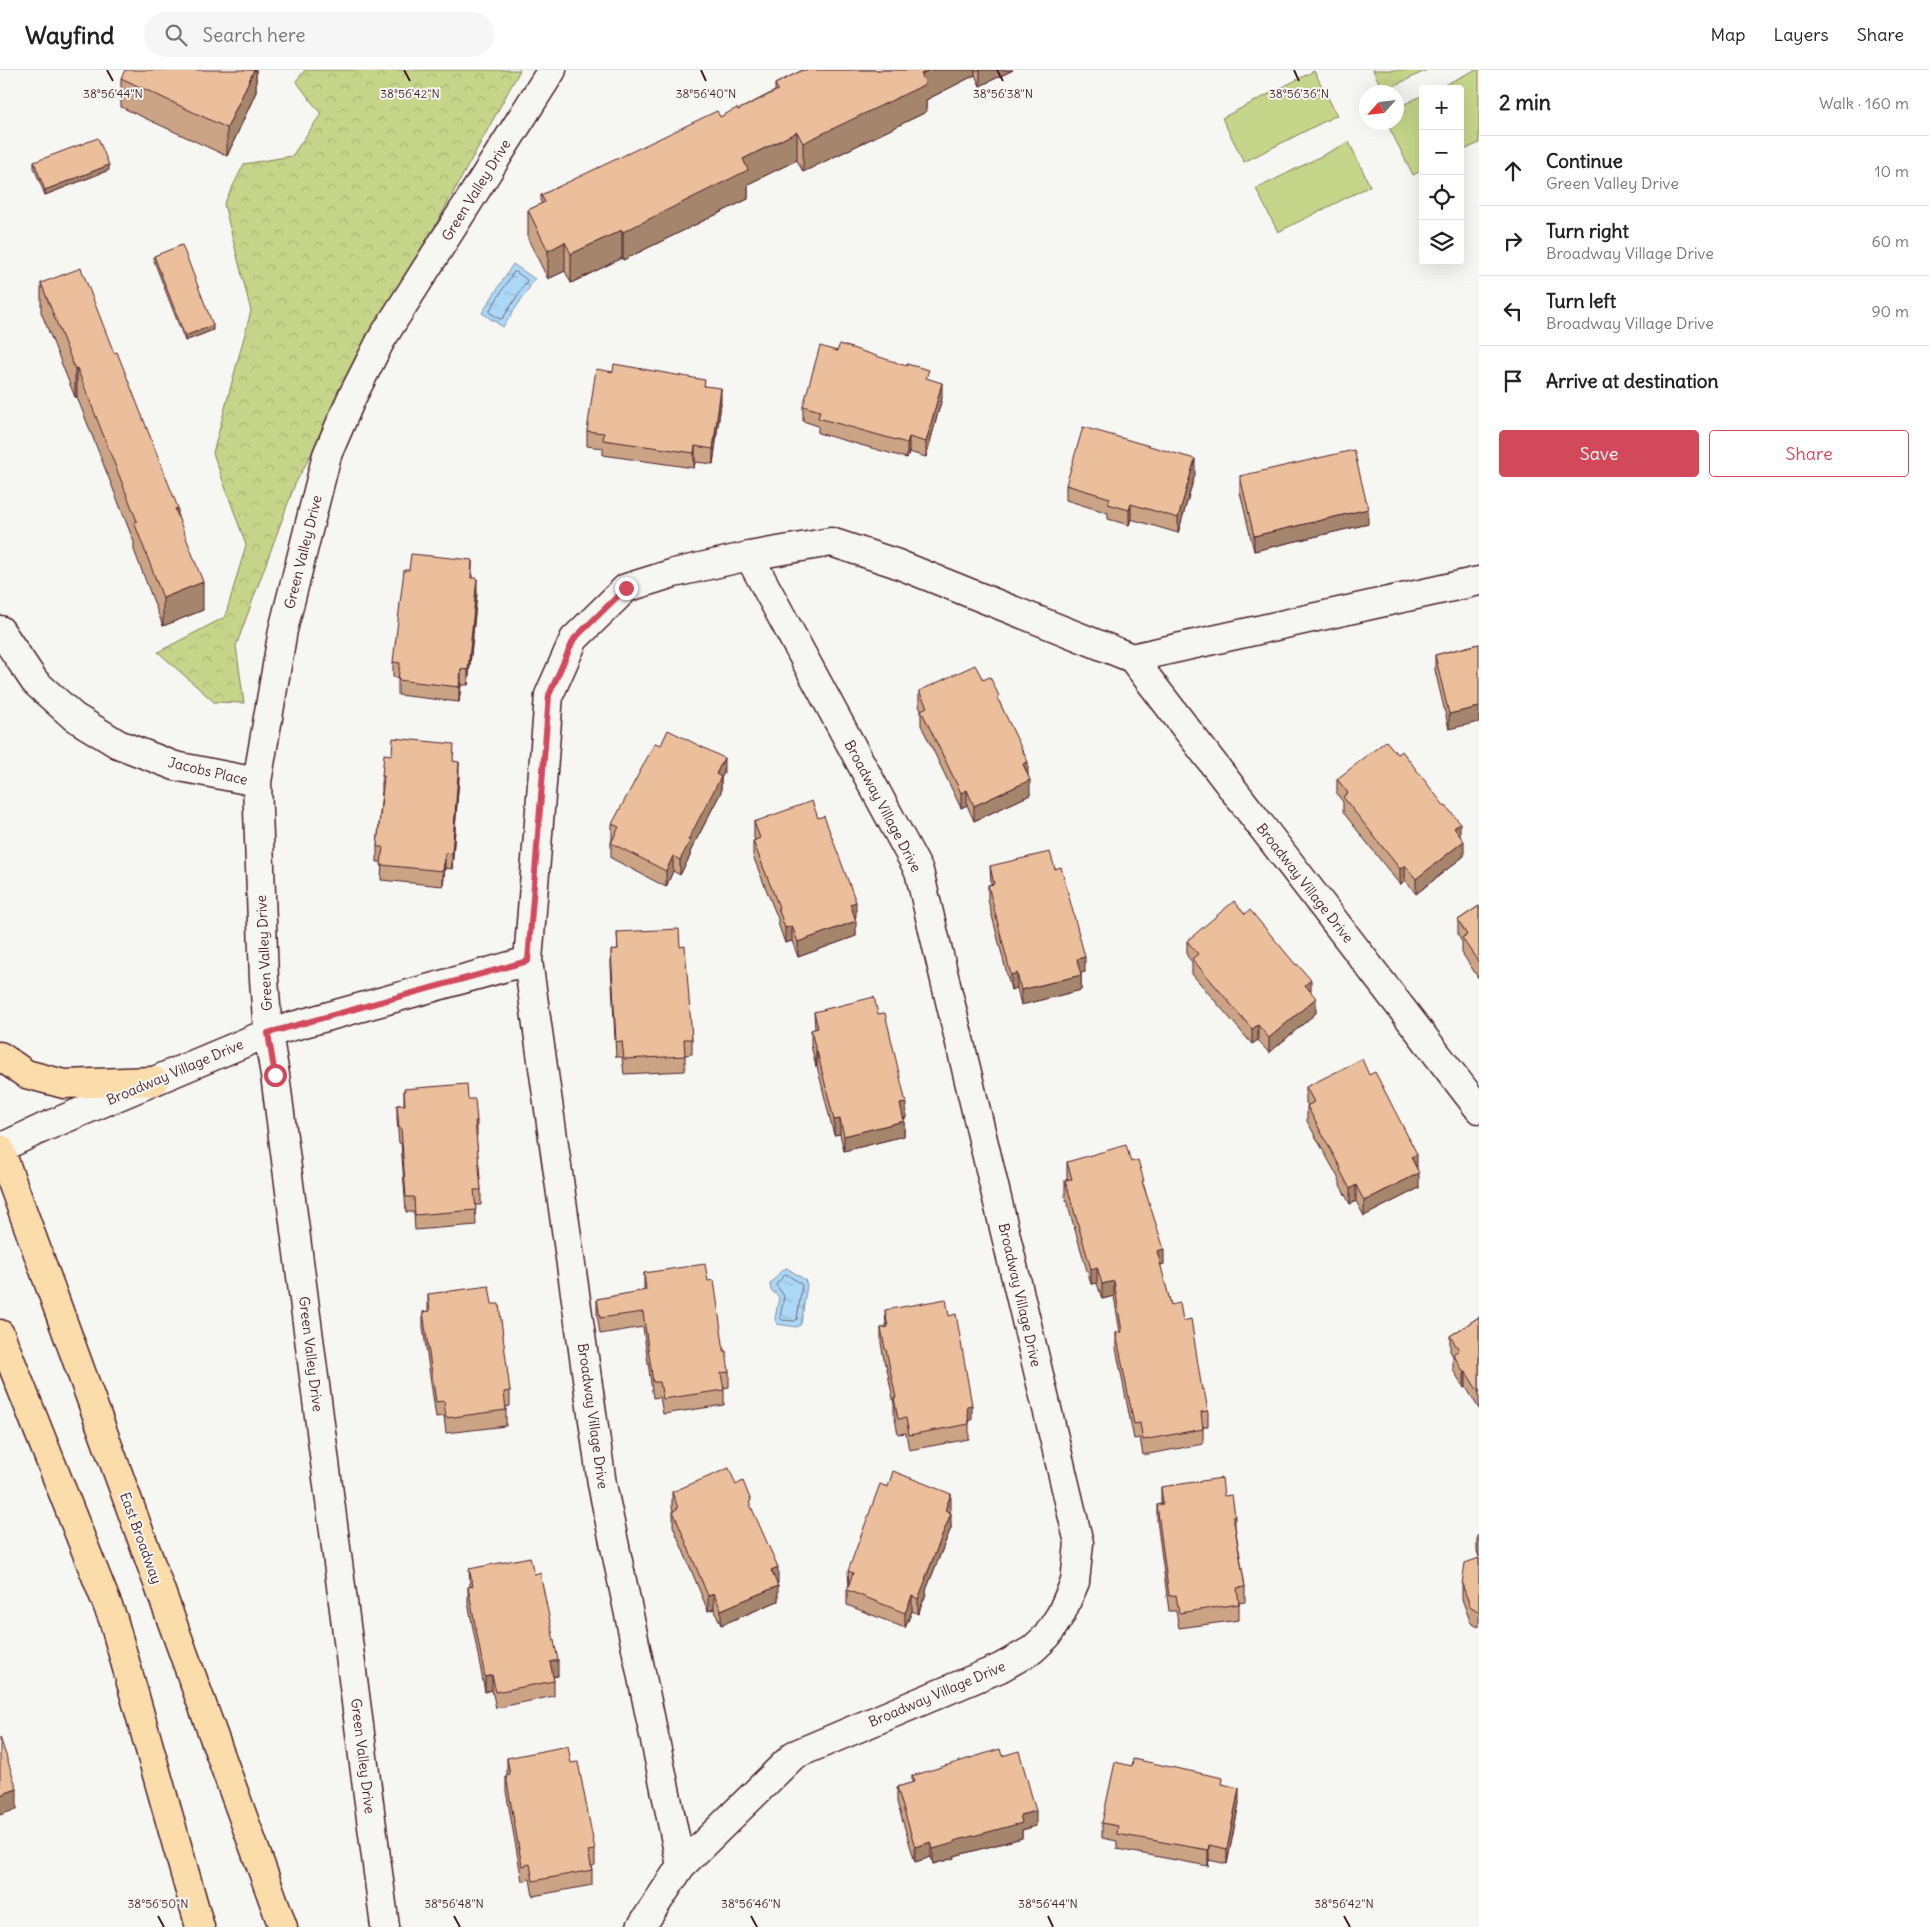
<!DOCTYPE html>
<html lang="en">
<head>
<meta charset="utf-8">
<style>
  :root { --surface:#fff; --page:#f6f6f6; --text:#222; --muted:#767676; --line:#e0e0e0; --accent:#d1495b }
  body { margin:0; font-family:Delius,sans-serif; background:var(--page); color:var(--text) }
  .controls { position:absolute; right:15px; top:15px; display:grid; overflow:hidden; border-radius:5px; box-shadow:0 5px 20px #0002 }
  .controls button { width:45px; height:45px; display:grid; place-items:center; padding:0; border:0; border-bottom:1px solid var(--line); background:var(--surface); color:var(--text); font:25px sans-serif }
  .compass { position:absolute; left:1359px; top:15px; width:45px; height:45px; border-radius:50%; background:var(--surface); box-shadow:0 5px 20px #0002; rotate:243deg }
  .stop { position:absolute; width:15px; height:15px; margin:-11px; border:4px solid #d1495b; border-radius:50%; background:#fff }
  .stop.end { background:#d1495b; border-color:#fff; box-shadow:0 1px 5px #0008 }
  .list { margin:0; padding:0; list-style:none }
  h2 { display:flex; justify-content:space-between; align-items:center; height:65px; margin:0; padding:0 20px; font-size:21px }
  h2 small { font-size:16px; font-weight:400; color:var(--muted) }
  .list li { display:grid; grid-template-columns:32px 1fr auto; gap:15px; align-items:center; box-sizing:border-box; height:70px; padding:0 20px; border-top:1px solid var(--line) }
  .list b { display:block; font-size:19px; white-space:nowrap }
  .list p { margin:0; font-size:16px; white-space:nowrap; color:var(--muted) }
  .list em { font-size:16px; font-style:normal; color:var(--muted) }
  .actions { display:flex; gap:10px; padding:15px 20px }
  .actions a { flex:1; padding:11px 0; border:1px solid var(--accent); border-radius:5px; text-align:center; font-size:18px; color:var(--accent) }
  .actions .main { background:var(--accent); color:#fff }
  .icon { flex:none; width:28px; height:28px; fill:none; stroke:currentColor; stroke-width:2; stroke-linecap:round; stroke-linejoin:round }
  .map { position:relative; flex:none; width:1479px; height:1857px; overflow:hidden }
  header { display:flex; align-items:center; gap:30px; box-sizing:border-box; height:70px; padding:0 25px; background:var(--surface); border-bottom:1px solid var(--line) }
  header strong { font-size:24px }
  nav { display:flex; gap:28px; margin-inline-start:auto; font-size:18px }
  .search { width:350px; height:45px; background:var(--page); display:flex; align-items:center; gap:12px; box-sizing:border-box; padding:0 18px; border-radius:28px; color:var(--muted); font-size:19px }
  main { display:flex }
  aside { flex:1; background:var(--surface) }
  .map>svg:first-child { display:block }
  .forest { fill:url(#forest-crowns); stroke:#887a5a }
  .pitch { fill:#c5d589; stroke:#887a5a }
  .water { fill:url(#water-ripples); stroke:#848ea5 }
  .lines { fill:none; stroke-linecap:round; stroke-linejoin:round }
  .shore { stroke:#70697c; stroke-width:1 }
  .street-casing { stroke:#4a1f2b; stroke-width:31 }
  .primary-casing { stroke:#4a1f2b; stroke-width:31 }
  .street { stroke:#f6f6f2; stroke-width:28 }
  .primary { stroke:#faddab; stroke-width:28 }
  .wall { fill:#cba486; stroke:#4a1f2b }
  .shaded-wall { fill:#a5866d; stroke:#4a1f2b }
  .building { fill:#ecbf9c; stroke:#4a1f2b }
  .route { stroke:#d1495b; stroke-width:6 }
  .ticks { fill:none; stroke:#4a1f2b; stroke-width:2 }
  .labels { text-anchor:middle; stroke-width:4; stroke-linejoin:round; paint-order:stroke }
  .street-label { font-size:14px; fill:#4a1f2b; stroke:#f6f6f2 }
  .ticks-label { font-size:12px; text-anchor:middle; fill:#4a1f2b; stroke:#f6f6f2; stroke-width:4; stroke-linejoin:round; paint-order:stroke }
</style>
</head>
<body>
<header>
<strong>Wayfind</strong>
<div class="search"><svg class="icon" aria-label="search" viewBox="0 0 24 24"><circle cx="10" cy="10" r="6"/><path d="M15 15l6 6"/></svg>Search here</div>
<nav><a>Map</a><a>Layers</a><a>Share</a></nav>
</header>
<main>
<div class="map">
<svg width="1479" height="1857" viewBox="0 0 1479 1857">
  <defs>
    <pattern id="forest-crowns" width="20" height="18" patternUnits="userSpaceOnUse" patternTransform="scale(1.25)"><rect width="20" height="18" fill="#c5d589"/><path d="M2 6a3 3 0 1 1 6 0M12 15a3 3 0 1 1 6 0" fill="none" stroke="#abb676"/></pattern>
    <pattern id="water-ripples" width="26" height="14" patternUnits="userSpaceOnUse" patternTransform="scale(1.25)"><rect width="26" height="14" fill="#aad8f6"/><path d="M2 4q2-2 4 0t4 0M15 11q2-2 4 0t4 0" fill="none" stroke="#94b9d3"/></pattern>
  </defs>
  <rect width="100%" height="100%" fill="#f6f6f2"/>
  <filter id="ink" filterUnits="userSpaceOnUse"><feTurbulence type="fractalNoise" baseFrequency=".02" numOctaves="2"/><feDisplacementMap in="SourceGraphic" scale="10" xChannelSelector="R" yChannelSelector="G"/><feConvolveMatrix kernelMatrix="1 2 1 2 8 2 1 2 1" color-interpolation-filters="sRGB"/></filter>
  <g filter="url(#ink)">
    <path class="forest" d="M305 0H520L295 414 236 576 244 633 214 632 158 582 225 547 246 475 213 383 251 241 224 134 244 94 292 86 321 44 296 11Z"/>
    <path class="pitch" d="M1373 0H1427L1383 21Z
      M1475 0H1479V73L1460 82V19H1436Z
      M1314 1 1337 45 1244 92 1222 48Z
      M1423 25V100L1413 105 1387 53 1396 52 1397 38Z
      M1349 72 1370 116 1278 162 1256 119Z"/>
    <path class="water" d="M513 194 535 209 503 257 482 243Z
      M787 1198 805 1210 807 1215 801 1254 797 1257 777 1254 775 1249 779 1227 771 1220 770 1214 782 1200Z"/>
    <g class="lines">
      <path class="shore" d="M516 202 526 209 527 211 503 248 500 249 490 243V240L513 203Z
        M786 1204 800 1213 802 1216 797 1249 795 1251 782 1250 780 1248 784 1226 776 1215Z"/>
      <g class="street-casing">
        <path id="street" d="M0 560 35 612 74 647 118 674 175 696 257 712
          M1132 588 1479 511
          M0 1078 45 1057 268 963 528 891
          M681 1796 602 1414 528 891 549 625 574 569 626 518 674 503 749 486 831 472 895 493 1132 588 1479 1039
          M385 1857 275 1005 268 963 264 909 257 712 283 560 327 385 352 327 381 270 552 0
          M641 1857 681 1796 794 1685 1000 1598 1032 1580 1047 1566 1061 1544 1075 1512 1079 1473 919 801 749 486"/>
      </g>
      <g class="primary-casing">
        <path id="primary" d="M0 986 26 1004 64 1014 154 1011
          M0 1079 283 1857
          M0 1264 113 1549 200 1857"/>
      </g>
      <use href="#street" class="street"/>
      <use href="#primary" class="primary"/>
    </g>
    <path class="wall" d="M256 0V22L227 86 121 37V8Z
      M803 0H1013L980 16 975 5 926 30V42L803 102 797 90 748 114V129L623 190 622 188 571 213 565 201 548 209 528 169V140L541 134V125L720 47 738 40 775 21V14Z
      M34 92 109 100 45 125 34 98Z
      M154 186 213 260 185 271 154 191Z
      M41 213 178 447 203 540 163 556 134 480V472L77 327H75L41 242Z
      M929 309 942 328 926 387 909 382 907 388 818 363V356L803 351V336Z
      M705 316 721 333 713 394 695 392 694 398 603 385V378L587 376V361Z
      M1195 404 1178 463 1131 449 1129 455 1108 449V443L1066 430V415Z
      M1240 406 1368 454 1254 481 1240 422Z
      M472 508 477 523 468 615H461L459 632 398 625V608L393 607V592Z
      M1479 574 1449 659 1435 600V585Z
      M983 610 999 631 1028 705 1030 725 974 751 967 735 961 738 921 655V640L919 636V621Z
      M454 691 459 707 452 799 445 798 443 816 381 810 382 792H377V777L382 721V706Z
      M724 703 721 708V722L690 782V786L680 805 673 801 666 817 611 788V773L612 769V754Z
      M1337 709 1460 765 1464 786 1416 824 1405 810 1400 815 1343 742V732L1337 724Z
      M754 752 856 847H855L856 866 798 887 792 871 785 873 778 853V849L753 786V771L755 770 754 768Z
      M990 796 1055 799 1085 902 1081 903V920L1021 935 1017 918 1011 920 988 830V815H991Z
      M1479 836V909L1462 883V872L1458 865V850Z
      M617 862 680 877 692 969V984L685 985V1001L624 1004 622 987H616L611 895V880L618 879Z
      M1187 871 1311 922 1316 943 1269 983 1258 970 1252 974 1192 904V892L1187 886Z
      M814 942 878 944 906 1048H904V1066L844 1081 840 1064 834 1065 817 996 816 997 811 975V960L815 959Z
      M1306 1017 1417 1099 1419 1118 1364 1146 1356 1131 1350 1134 1340 1115V1111L1307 1051V1036L1308 1035 1306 1033Z
      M404 1019 468 1029 477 1051V1066H476L481 1120V1135H475L476 1155 415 1160 414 1142H406L401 1073H399L397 1050V1035H404Z
      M1067 1092H1131L1144 1116 1164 1194 1160 1195 1171 1235 1183 1251 1208 1341V1356L1203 1357V1374L1143 1385 1140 1368 1134 1369 1116 1278V1263L1120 1262 1114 1226 1102 1229 1097 1213 1091 1214 1065 1126V1110H1068L1067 1107Z
      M644 1203 708 1211 729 1302V1317L724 1318V1335L663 1344 660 1327 653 1328 643 1257 600 1264 597 1244V1229L644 1221Z
      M428 1224 492 1234 510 1321V1336L506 1337V1356L446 1363 444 1346 436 1347 423 1257V1242L428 1241Z
      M885 1240 972 1350 969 1351V1369L909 1380 906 1363 898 1364 894 1344V1334L886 1294 885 1295 881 1273V1258L886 1257Z
      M1479 1247V1339L1466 1317 1464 1318 1453 1300V1286L1450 1281V1266Z
      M736 1415 778 1513H777L778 1531 721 1555 714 1539 708 1541 673 1456V1441L672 1437V1422Z
      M1161 1417 1224 1426 1235 1446V1456L1245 1517V1532L1239 1533V1550L1179 1558 1176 1541H1169L1157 1450V1435L1161 1434Z
      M951 1439 950 1442 951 1458 926 1520V1524L918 1544 912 1541 905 1558 847 1535V1520L849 1517 848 1501Z
      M1479 1465V1487L1477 1481V1466Z
      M1479 1488V1557L1470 1551 1462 1529V1514Z
      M469 1499 534 1504 558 1606 553 1607 554 1611V1626L496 1638 492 1620 485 1622 468 1532V1517H470Z
      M1002 1686 1036 1756 1022 1760V1768L954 1786V1788L933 1794 931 1787 915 1792 897 1732V1717L912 1713V1706Z
      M507 1688 571 1693 595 1780V1795L591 1796 592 1800V1815L533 1826 530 1809 522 1811 506 1721V1706H507Z
      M1132 1696 1223 1714 1239 1733 1227 1794 1209 1790 1208 1796 1117 1779V1771L1102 1768V1753Z"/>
    <path class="shaded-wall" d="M254 0H256V22L227 86V58Z
      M929 0H975V5L926 30V42L803 102V73Z
      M980 0H1013L980 16Z
      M797 62V90L748 114V129L623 190V162L743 89Z
      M109 95V100L45 125V120Z
      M622 160V188L571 213V184Z
      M565 172V201L548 209V181Z
      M213 255V260L185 271V266Z
      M77 298V327H75V299Z
      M942 313V328L926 387V372Z
      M721 318V333L713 394V379Z
      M909 367V382L907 388V373Z
      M695 376V392L694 398V383Z
      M1195 389V404L1178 463V448Z
      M1131 434V449L1129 455V440Z
      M178 438V466L175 439Z
      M1368 439V454L1254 481V466Z
      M472 490V506L471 523V508Z
      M477 508V523L468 615V600Z
      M203 512V540L163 556V528Z
      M461 599V615L459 632V617Z
      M1479 637V652L1449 659V644Z
      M724 688V703L721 708V722L690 782V786L680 805V790L716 704Z
      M459 692V707L452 799V784Z
      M1028 692V707L1023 694Z
      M1030 710V725L974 751V736Z
      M967 720V735L961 738V723Z
      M1460 753V768L1454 758Z
      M1464 771V786L1416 824V809Z
      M445 783V798L443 816V801Z
      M673 786V801L666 817V801Z
      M1405 795V810L1400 815V799Z
      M856 832V847L850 849V834Z
      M856 851V866L798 887V872Z
      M792 856V871L785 873V858Z
      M1085 887V902L1077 904V889Z
      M1017 903V918L1011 920V905Z
      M1081 905V920L1021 935V920Z
      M1311 910V925L1305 915Z
      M1316 928V943L1269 983V968Z
      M1258 955V970L1252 974V959Z
      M816 981H817V996L816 997Z
      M906 1033V1048L900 1049V1034Z
      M840 1049V1064L834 1065V1050Z
      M904 1051V1066L844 1081V1066Z
      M1417 1084V1099L1411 1087Z
      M1419 1103V1118L1364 1146V1131Z
      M1356 1115V1131L1350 1134V1119Z
      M1164 1179V1194L1157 1196V1181Z
      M1097 1197V1213L1091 1214V1199Z
      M1114 1211V1226L1102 1229V1214Z
      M1466 1302V1317L1464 1318V1303Z
      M972 1335V1350L967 1352V1336Z
      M951 1424V1439L945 1455V1440Z
      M951 1443V1458L926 1520V1524L918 1544V1529L925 1509Z
      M778 1497V1513L771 1515V1500Z
      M778 1516V1531L721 1555V1540Z
      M714 1524V1539L708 1541V1526Z
      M912 1526V1541L905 1558V1543Z
      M558 1590V1606L550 1607V1592Z
      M492 1605V1620L485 1622V1607Z
      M1239 1718V1733L1227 1794V1779Z
      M17 1719V1739L0 1745V1725Z
      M1036 1741V1756L1022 1760V1768L954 1786V1788L933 1794V1779L1020 1745Z
      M931 1772V1787L915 1792V1777Z
      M1209 1775V1790L1208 1796V1780Z"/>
    <path class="building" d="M125 0H254L227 58 121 8Z
      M803 0H929L921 4 926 14 803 73 797 62 743 89 748 100 623 162 622 160 571 184 565 172 548 181 528 140 545 132 541 125 717 41 720 47 737 38 738 40 778 20 775 14Z
      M98 68 109 95 45 120 34 92Z
      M182 175 213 255 185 266 154 186Z
      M81 198 114 283 117 282 178 438 175 439 203 512 163 528 134 452 137 451 77 298 75 299 41 213Z
      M840 274 907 296V294L929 300 926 308 942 313 926 372 909 367 907 373 818 348 820 341 803 336 820 276 837 281Z
      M614 294 705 310 704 316 721 318 713 379 695 376 694 383 603 370 604 363 587 361 596 299 613 302Z
      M1083 357 1195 389 1178 448 1131 434 1129 440 1108 434 1110 428 1066 415Z
      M1354 380 1368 439 1254 466 1240 406Z
      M411 484 472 490 471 508H477L468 600 461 599 459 617 398 610 400 593 393 592 404 500H409Z
      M1479 574V637L1449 644 1435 585Z
      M975 595 983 610 990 607 999 626 997 627 1028 692 1023 694 1030 710 974 736 967 720 961 723 921 640 927 637 919 621Z
      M668 660 724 688 716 704 721 707 688 770 690 771 680 790 673 786 666 801 611 773 619 757 612 754 655 673 661 675Z
      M393 668 454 674 453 691 459 692 452 784 445 783 443 801 381 795 383 777H377L384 706H382L384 684 392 685Z
      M1386 671 1397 684 1402 681 1445 737 1446 736 1460 753 1454 758 1464 771 1416 809 1405 795 1400 799 1343 727 1348 723 1337 709Z
      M812 731 818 748 824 746 856 832 850 834 856 851 798 872 792 856 785 858 778 838 779 837 753 771 760 768 754 752Z
      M1050 782 1055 799 1061 797 1085 887 1077 889 1081 905 1021 920 1017 903 1011 905 988 815 994 814 990 796Z
      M1234 831 1245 844 1250 840 1296 895 1297 894 1311 910 1305 915 1316 928 1269 968 1258 955 1252 959 1206 905 1192 889 1198 884 1187 871Z
      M1479 836V893L1462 868 1467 865 1458 850Z
      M679 859 680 877 685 876 692 969H684L685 986 624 989 622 971 616 972 611 880 618 879 617 862Z
      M874 927 878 944 885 943 906 1033 900 1034 904 1051 844 1066 840 1049 834 1050 817 981H816L811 960 818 958 814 942Z
      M1362 989 1369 1005 1375 1002 1417 1084 1411 1087 1419 1103 1364 1131 1356 1115 1350 1119 1340 1100 1341 1099 1307 1036 1314 1032 1306 1017Z
      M467 1014 468 1029H475L477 1051H475L481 1120H474L476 1140 415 1145 414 1127H406L401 1058H399L397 1035H405L404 1019Z
      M1126 1075 1131 1092 1138 1090 1144 1111H1142L1164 1179 1157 1181 1171 1235 1180 1233 1183 1251 1191 1249 1202 1320 1204 1319 1208 1341 1201 1342 1203 1359 1143 1370 1140 1353 1134 1354 1116 1263 1122 1262 1114 1211 1102 1214 1097 1197 1091 1199 1065 1110 1072 1109 1067 1092Z
      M705 1194 708 1211 714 1210 724 1281H726L729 1302 721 1303 724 1320 663 1329 660 1312H653L643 1242 600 1248 597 1229 646 1220 644 1203Z
      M489 1216 492 1234H499L510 1321 504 1322 506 1340 446 1348 444 1331 436 1332 431 1297 423 1242 430 1241 428 1224Z
      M946 1229 949 1246 956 1244 972 1335 967 1336 969 1354 909 1365 906 1348 898 1349 894 1328H896L886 1279H885L881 1258 888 1257 885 1240Z
      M1479 1247V1323L1466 1302 1464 1303 1453 1284 1459 1280 1450 1266Z
      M729 1398 736 1415 743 1411 751 1431 749 1432 778 1497 771 1500 778 1516 721 1540 714 1524 708 1526 673 1441 678 1438 672 1422Z
      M893 1401 951 1424 945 1440 951 1443 925 1509H926L918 1529 912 1526 905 1543 847 1520 853 1503 848 1501 880 1414 888 1417Z
      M1222 1408 1224 1426 1232 1425 1235 1446H1233L1245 1517 1237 1518 1239 1534 1179 1543 1176 1525 1169 1526 1157 1435 1163 1434 1161 1417Z
      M530 1487 534 1504 540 1503 558 1590 550 1592 554 1611 496 1622 492 1605 485 1607 468 1517 473 1516 469 1499Z
      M1479 1488V1542L1470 1536 1462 1514 1465 1493Z
      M0 1667 17 1719 0 1725Z
      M568 1676 571 1693 578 1692 595 1780 588 1781 592 1800 533 1811 530 1794 522 1796 506 1706 510 1705 507 1688Z
      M1000 1679 1002 1686 1019 1681 1036 1741 1020 1745 1022 1753 954 1771V1773L933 1779 931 1772 915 1777 897 1717 914 1712 912 1706Z
      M1133 1689 1223 1708 1222 1714 1239 1718 1227 1779 1209 1775 1208 1780 1117 1764 1118 1756 1102 1753 1115 1692 1132 1696Z"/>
  </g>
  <g class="lines" filter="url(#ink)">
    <path class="route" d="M275 1005 268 963 528 891 549 625 574 569 626 518"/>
  </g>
  <path class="ticks" d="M107 0 113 11M404 0 410 11M701 0 706 11M997 0 1003 11M1294 0 1299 11M158 1846 164 1857M454 1846 460 1857M751 1846 757 1857M1048 1846 1053 1857M1344 1846 1350 1857"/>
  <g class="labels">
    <g class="street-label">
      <text transform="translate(476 120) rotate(-58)" y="5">Green Valley Drive</text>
      <text transform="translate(303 482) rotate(-76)" y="5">Green Valley Drive</text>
      <text transform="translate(208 701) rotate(13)" y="5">Jacobs Place</text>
      <text transform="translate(883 736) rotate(62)" y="5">Broadway Village Drive</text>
      <text transform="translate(1305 813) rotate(52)" y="5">Broadway Village Drive</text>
      <text transform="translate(264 883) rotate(-93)" y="5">Green Valley Drive</text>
      <text transform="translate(175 1002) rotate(-23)" y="5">Broadway Village Drive</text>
      <text transform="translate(1020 1225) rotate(77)" y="5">Broadway Village Drive</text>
      <text transform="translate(311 1284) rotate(83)" y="5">Green Valley Drive</text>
      <text transform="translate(593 1346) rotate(82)" y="5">Broadway Village Drive</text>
      <text transform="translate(141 1468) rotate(70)" y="5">East Broadway</text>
      <text transform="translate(937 1624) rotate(-23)" y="5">Broadway Village Drive</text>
      <text transform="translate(363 1686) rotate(83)" y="5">Green Valley Drive</text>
    </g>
  </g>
  <g class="ticks-label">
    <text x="113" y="28">38°56'44"N</text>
    <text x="410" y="28">38°56'42"N</text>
    <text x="706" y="28">38°56'40"N</text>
    <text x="1003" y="28">38°56'38"N</text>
    <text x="1299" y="28">38°56'36"N</text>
    <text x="158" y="1838">38°56'50"N</text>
    <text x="454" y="1838">38°56'48"N</text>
    <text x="751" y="1838">38°56'46"N</text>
    <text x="1048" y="1838">38°56'44"N</text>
    <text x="1344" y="1838">38°56'42"N</text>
  </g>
</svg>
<div class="controls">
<button>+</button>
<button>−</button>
<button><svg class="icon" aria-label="locate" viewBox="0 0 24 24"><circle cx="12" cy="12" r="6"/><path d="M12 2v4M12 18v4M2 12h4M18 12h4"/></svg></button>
<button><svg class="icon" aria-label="layers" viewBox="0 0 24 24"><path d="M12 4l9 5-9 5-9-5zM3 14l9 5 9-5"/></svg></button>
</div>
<svg class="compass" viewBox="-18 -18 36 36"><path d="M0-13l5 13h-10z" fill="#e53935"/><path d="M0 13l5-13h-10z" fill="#767676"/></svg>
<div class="stop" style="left:275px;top:1005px"></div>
<div class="stop end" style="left:626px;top:518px"></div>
</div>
<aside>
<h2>2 min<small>Walk · 160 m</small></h2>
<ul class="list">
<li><svg class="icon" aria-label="ahead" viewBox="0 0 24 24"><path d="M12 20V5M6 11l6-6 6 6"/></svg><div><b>Continue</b><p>Green Valley Drive</p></div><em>10 m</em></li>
<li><svg class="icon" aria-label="right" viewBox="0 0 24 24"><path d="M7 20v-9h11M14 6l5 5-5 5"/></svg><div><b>Turn right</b><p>Broadway Village Drive</p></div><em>60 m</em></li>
<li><svg class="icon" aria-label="left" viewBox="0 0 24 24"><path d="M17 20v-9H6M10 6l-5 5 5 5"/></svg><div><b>Turn left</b><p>Broadway Village Drive</p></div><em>90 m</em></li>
<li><svg class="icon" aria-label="arrive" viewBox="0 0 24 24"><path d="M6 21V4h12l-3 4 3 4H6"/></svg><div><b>Arrive at destination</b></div></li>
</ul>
<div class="actions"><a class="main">Save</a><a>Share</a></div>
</aside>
</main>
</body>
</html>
